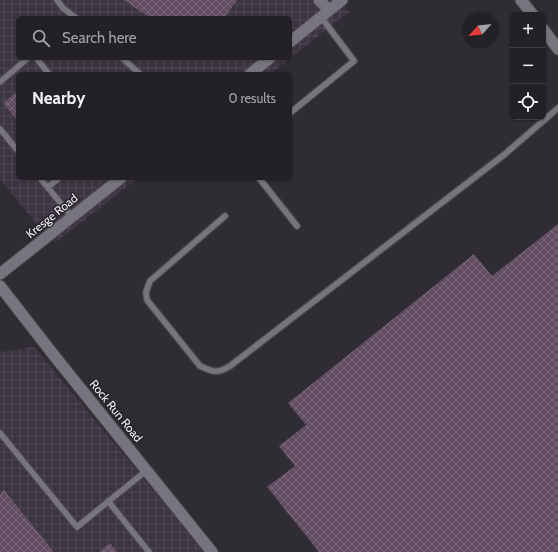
<!DOCTYPE html>
<html lang="en">
<head>
<meta charset="utf-8">
<style>
  :root { --surface:#232126; --page:#2f2e32; --text:#f1f3f6; --muted:#a3a3a7; --line:#403e43 }
  body { margin:0; font-family:Cabin,sans-serif; background:var(--page); color:var(--text) }
  .controls { position:absolute; right:12px; top:12px; display:grid; overflow:hidden; border-radius:6px; box-shadow:0 1px 3px #0004 }
  .controls button { width:36px; height:36px; display:grid; place-items:center; padding:0; border:0; border-bottom:1px solid var(--line); background:var(--surface); color:var(--text); font:20px sans-serif }
  .compass { position:absolute; left:462px; top:12px; width:36px; height:36px; border-radius:50%; background:var(--surface); box-shadow:0 1px 3px #0004; rotate:243deg }
  .list { margin:0; padding:0; list-style:none }
  h2 { display:flex; justify-content:space-between; align-items:center; height:52px; margin:0; padding:0 16px; font-size:17px }
  h2 small { font-size:13px; font-weight:400; color:var(--muted) }
  .icon { flex:none; width:22px; height:22px; fill:none; stroke:currentColor; stroke-width:2; stroke-linecap:round; stroke-linejoin:round }
  .map { position:relative; flex:none; width:558px; height:552px; overflow:hidden }
  .search { position:absolute; background:var(--surface); box-shadow:0 1px 3px #0004; left:16px; top:16px; width:276px; height:44px; display:flex; align-items:center; gap:10px; box-sizing:border-box; padding:0 14px; border-radius:6px; color:var(--muted); font-size:15px }
  .panel { position:absolute; background:var(--surface); box-shadow:0 1px 3px #0004; left:16px; top:72px; width:276px; height:108px; border-radius:6px }
  .map>svg:first-child { display:block }
  .industrial { fill:url(#industrial-grid); fill-rule:evenodd }
  .building { fill:url(#building-cross-hatch) }
  .lines { fill:none; stroke-linecap:round; stroke-linejoin:round }
  .service-casing { stroke:#4b484e; stroke-width:8 }
  .minor-casing { stroke:#4b484e; stroke-width:13 }
  .service { stroke:#78747d; stroke-width:5.5 }
  .minor { stroke:#78747d; stroke-width:11 }
  .labels { text-anchor:middle; stroke-width:3; stroke-linejoin:round; paint-order:stroke }
  .street-label { font-size:12px; fill:#eeecf1; stroke:#262229 }
</style>
</head>
<body>
<div class="map">
<svg width="558" height="552" viewBox="0 0 558 552">
  <defs>
    <pattern id="industrial-grid" width="8" height="8" patternUnits="userSpaceOnUse"><rect width="8" height="8" fill="#3b3441"/><path d="M0 4h8M4 0v8" fill="none" stroke="#4e4854"/></pattern>
    <pattern id="building-cross-hatch" width="8" height="8" patternUnits="userSpaceOnUse"><rect width="8" height="8" fill="#634d62"/><path d="M0 0l8 8M0 8l8-8" fill="none" stroke="#7a6779"/></pattern>
  </defs>
  <rect width="100%" height="100%" fill="#2f2c33"/>
  <path class="industrial" d="M0 0H340L349 12 270 74H18V178H138L55 243 31 217 0 179ZM18 18H290V58H18Z
    M34 347 205 552H0V352Z"/>
  <path class="building" d="M124 0H237L224 18H150Z
    M18 91V122L3 103Z
    M558 224V552H319L267 487 295 466 279 446 306 425 288 403 474 254 492 276Z
    M4 490 54 552H0V494Z
    M110 543 117 552H99Z"/>
  <g class="lines">
    <g class="service-casing">
      <path id="service" d="M57 0 63 8 76 18
        M36 58 49 74
        M122 58 140 74
        M0 82 28 58
        M290 113 354 61 321 17
        M0 129 18 151
        M40 178 72 217
        M259 178 297 226
        M48 187 59 178
        M225 216 150 281 146 292 147 300 200 366C213 372 217 374 230 366L505 154 558 108
        M0 433 77 527 147 470
        M108 501 149 552"/>
    </g>
    <g class="minor-casing">
      <path id="minor" d="M319 0 329 10
        M521 0 533 15
        M543 29 558 49
        M290 42 342 0
        M250 74 270 58
        M0 274 121 178
        M0 286 56 358 212 552"/>
    </g>
    <use href="#service" class="service"/>
    <use href="#minor" class="minor"/>
  </g>
  <g class="labels">
    <g class="street-label">
      <text transform="translate(52 216) rotate(-39)" y="4">Kresge Road</text>
      <text transform="translate(116 411) rotate(51)" y="4">Rock Run Road</text>
    </g>
  </g>
</svg>
<div class="controls">
<button>+</button>
<button>−</button>
<button><svg class="icon" aria-label="locate" viewBox="0 0 24 24"><circle cx="12" cy="12" r="6"/><path d="M12 2v4M12 18v4M2 12h4M18 12h4"/></svg></button>
</div>
<svg class="compass" viewBox="-18 -18 36 36"><path d="M0-13l5 13h-10z" fill="#e53935"/><path d="M0 13l5-13h-10z" fill="#a3a3a7"/></svg>
<div class="search"><svg class="icon" aria-label="search" viewBox="0 0 24 24"><circle cx="10" cy="10" r="6"/><path d="M15 15l6 6"/></svg>Search here</div>
<section class="panel">
<h2>Nearby<small>0 results</small></h2>
<ul class="list">
</ul>
</section>
</div>
</body>
</html>
